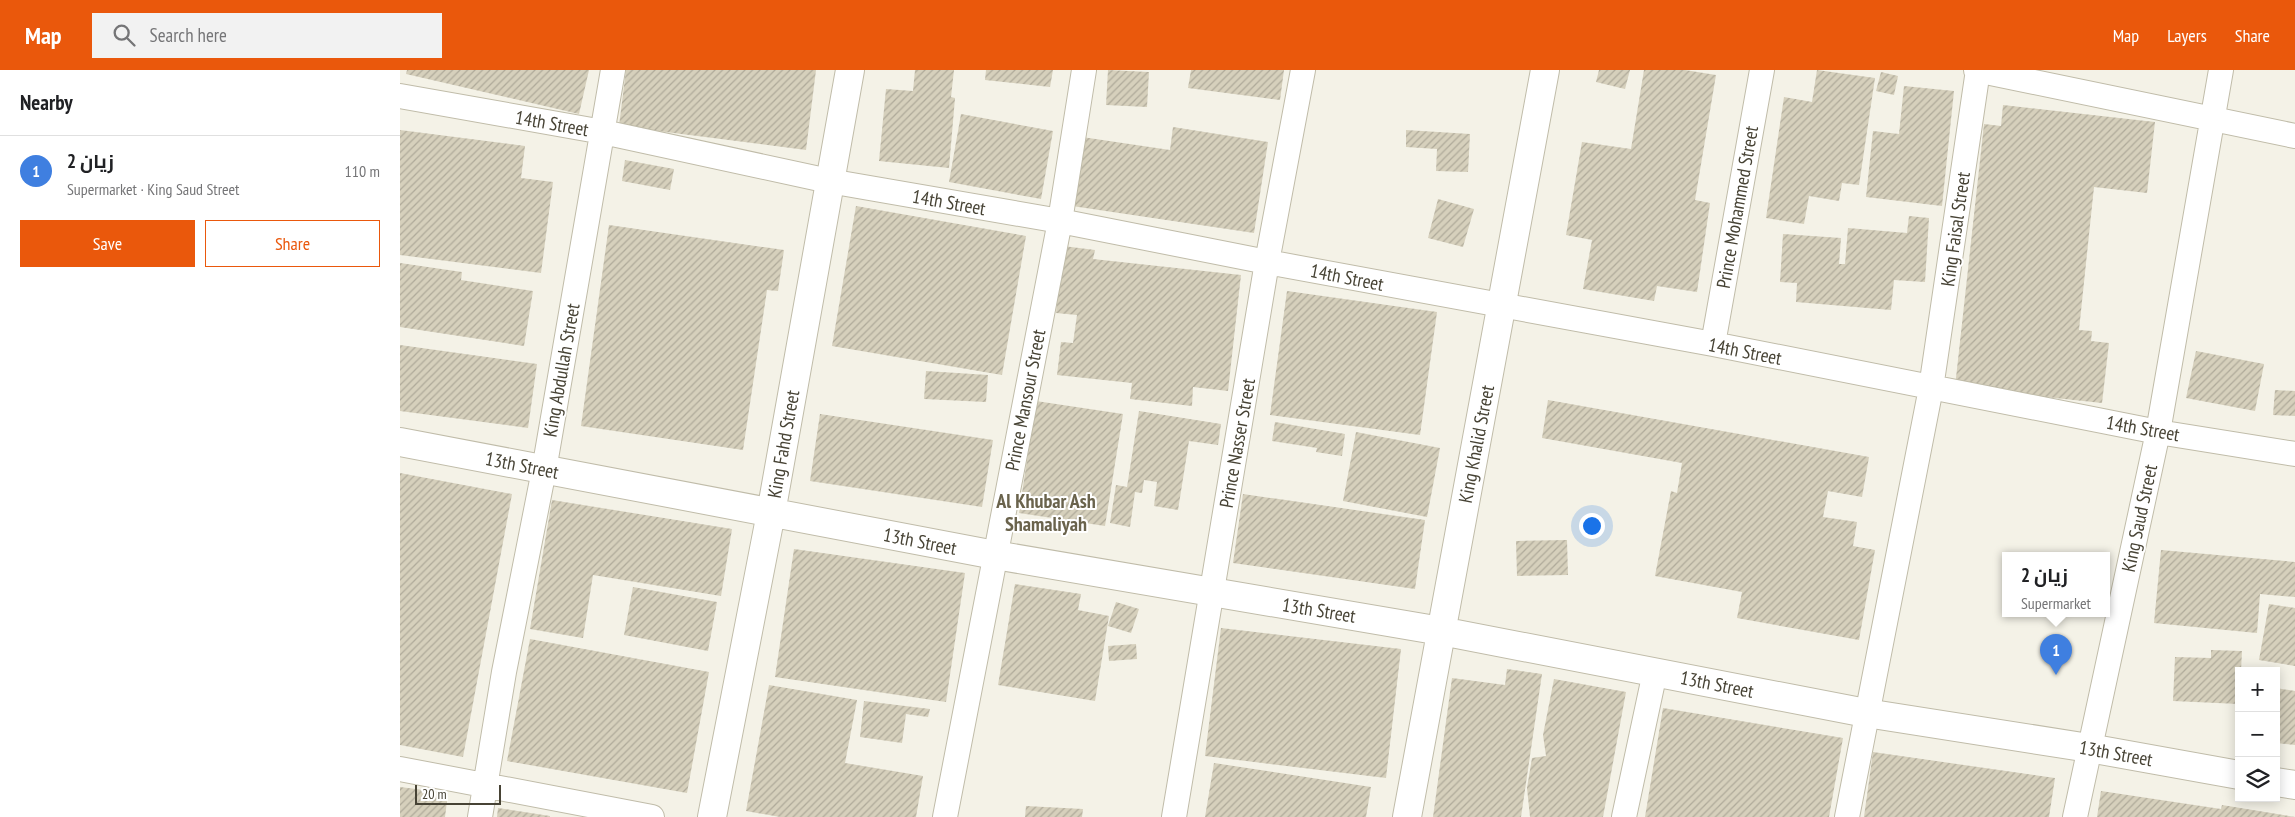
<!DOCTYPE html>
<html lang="en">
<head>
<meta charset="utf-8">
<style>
  :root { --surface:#fff; --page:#f2f2f2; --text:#202124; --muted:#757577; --line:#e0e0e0; --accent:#ea580c }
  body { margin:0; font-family:"PT Sans Narrow",Cairo,sans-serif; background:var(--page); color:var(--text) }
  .controls { position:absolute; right:15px; bottom:15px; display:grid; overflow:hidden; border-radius:0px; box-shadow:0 2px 12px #0003 }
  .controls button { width:45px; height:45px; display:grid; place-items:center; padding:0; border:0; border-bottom:1px solid var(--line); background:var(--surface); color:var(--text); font:25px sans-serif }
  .scale { position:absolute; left:15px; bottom:12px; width:86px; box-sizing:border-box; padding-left:5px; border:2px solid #474335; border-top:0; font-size:14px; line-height:18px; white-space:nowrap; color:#474335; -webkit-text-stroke:4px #fff; paint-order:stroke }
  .you { position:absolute; left:1191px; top:455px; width:18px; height:18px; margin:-12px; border:4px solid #fff; border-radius:50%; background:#1a73e8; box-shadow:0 0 0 8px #1a73e833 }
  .badge { display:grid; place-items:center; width:32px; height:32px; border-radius:50%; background:var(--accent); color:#fff; font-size:16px; font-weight:700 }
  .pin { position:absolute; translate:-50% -41px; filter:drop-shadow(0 1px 2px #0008) }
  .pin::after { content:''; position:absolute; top:26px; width:18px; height:15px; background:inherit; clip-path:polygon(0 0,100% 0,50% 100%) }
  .popup { position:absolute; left:1602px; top:482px; width:108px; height:65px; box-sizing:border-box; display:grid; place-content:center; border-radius:0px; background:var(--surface); filter:drop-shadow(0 1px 4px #0005); font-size:16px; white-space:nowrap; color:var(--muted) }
  .popup b { font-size:19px; color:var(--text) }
  .popup::after { content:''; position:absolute; left:50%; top:100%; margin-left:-10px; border:10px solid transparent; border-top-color:var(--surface) }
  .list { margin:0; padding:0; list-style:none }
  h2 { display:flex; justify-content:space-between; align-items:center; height:65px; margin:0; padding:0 20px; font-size:21px }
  h2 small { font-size:16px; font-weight:400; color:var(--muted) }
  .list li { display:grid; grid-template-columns:32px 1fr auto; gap:15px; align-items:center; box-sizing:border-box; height:70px; padding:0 20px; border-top:1px solid var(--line) }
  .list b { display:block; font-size:19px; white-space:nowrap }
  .list p { margin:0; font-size:16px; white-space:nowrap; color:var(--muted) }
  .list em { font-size:16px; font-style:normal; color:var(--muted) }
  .actions { display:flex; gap:10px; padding:15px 20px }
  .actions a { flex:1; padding:11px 0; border:1px solid var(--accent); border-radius:0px; text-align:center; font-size:18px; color:var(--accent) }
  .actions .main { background:var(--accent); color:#fff }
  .icon { flex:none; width:28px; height:28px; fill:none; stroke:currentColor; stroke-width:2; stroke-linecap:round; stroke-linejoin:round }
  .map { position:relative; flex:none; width:1895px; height:747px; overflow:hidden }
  header { display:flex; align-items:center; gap:30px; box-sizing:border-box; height:70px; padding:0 25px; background:var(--accent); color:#fff }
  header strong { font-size:24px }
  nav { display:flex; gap:28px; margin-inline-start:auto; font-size:18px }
  .search { width:350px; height:45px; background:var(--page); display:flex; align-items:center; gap:12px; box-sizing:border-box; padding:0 18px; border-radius:0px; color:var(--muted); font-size:19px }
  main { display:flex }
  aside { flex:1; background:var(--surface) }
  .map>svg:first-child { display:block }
  .building { fill:url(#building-hatch) }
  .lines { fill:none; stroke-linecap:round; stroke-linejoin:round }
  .minor-casing { stroke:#c0bca9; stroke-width:26 }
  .tertiary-casing { stroke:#c0bca9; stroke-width:30 }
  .minor { stroke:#fff; stroke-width:24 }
  .tertiary { stroke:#fff; stroke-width:28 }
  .labels { text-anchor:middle; stroke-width:4; stroke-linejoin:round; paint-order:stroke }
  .street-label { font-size:19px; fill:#474335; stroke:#fff }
  .neighbourhood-label { font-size:20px; font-weight:bold; fill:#6a634c; stroke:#fff }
</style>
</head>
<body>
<header>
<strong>Map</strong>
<div class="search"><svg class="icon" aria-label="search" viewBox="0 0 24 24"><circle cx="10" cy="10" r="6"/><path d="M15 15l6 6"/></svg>Search here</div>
<nav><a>Map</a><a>Layers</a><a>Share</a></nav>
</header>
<main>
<aside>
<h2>Nearby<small></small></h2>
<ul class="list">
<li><span class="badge" style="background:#3f7fe0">1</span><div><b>زيان 2</b><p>Supermarket · King Saud Street</p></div><em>110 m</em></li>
</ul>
<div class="actions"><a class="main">Save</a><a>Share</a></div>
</aside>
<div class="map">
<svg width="1895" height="747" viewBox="0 0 1895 747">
  <defs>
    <pattern id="building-hatch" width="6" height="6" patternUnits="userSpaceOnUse" patternTransform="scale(1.25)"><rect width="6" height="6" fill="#d6d0bc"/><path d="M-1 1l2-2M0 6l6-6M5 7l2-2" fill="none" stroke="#afaa9a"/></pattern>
  </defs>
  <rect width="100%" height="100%" fill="#f4f2e7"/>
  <path class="building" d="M7 0H189L179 44 6 4Z
    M226 0H416L406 80 219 56Z
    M515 0H554L551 27 555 28 549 98 479 91 486 19 513 21Z
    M586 0H653L650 17 585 10Z
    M708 0 749 2 747 37 706 35Z
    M791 0H884L880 30 788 18Z
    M1199 0H1230L1225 19 1196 12Z
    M1244 0H1285L1316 5 1295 130 1310 133 1297 222 1257 216 1254 231 1183 219 1192 170 1166 165 1182 72 1231 79Z
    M1417 0 1475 8 1459 115 1442 113 1439 131 1409 126 1404 154 1366 148 1384 27 1412 32Z
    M1481 2 1498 6 1494 25 1476 21Z
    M1504 16 1554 21 1542 136 1466 127 1473 61 1499 64Z
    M1603 35 1755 52 1747 123 1694 117 1679 260 1692 261 1691 271 1709 273 1702 333 1555 317 1584 54 1601 56Z
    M561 44 653 61 641 129 549 112Z
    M773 57 868 72 854 163 672 136 682 67 770 80Z
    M0 60 125 76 121 108 153 112 141 203 0 185Z
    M1006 60 1070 64 1068 102 1036 101 1037 79 1006 77Z
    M225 90 274 99 270 120 222 111Z
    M1038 129 1074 139 1063 177 1028 168Z
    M456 136 626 166 602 305 432 276Z
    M1509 146 1529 148 1525 212 1494 210 1491 240 1396 232 1397 213 1380 212 1383 164 1441 168 1439 194H1445L1448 158 1507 163Z
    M209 155 384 180 378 221 367 220 343 380 181 356Z
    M663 176 695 180 693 189 841 205 828 321 793 317 792 336 730 329 732 313 657 305 661 272 673 273 677 245 656 243Z
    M0 193 62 202 61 210 133 221 124 276 0 257Z
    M887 221 1037 242 1020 365 870 345Z
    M0 275 137 294 128 358 0 341Z
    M1796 281 1864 294 1855 341 1786 328Z
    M526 301 588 305 586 332 524 329Z
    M1875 320 1895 321V346L1873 345Z
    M1148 330 1469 387 1462 427 1428 421 1423 447 1457 452 1453 476 1475 480 1459 570 1337 548 1342 522 1255 506 1271 421 1277 423 1282 393 1142 368Z
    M636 331 723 344 705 456 619 443Z
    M739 341 821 354 818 375 789 371 778 440 754 436 757 412 744 410 742 423 735 422 730 457 710 453 716 415 727 417Z
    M420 344 593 370 582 437 410 411Z
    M875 352 945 364 942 386 916 382 917 378 872 371Z
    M956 362 1040 378 1027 447 943 431Z
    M0 403 112 424 63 687 0 675Z
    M843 424 1025 450 1015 519 833 493Z
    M152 430 332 459 321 526 193 505 183 568 130 559Z
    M1167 470 1168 505 1117 506 1116 471Z
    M394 479 565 503 546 632 375 607Z
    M1761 480 1895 492V527L1860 524 1857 563 1754 553Z
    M615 514 681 524 678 540 709 546 695 631 598 615Z
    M233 517 317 532 308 581 224 565Z
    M716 532 739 539 731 563 708 556Z
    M1869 534 1895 538V596L1859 590Z
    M821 558 1001 579 986 708 805 686Z
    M130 569 309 602 287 723 107 691Z
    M736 574 737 589 709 591 708 576Z
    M1811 580 1842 581 1841 601H1839V634L1773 631 1775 587 1811 588Z
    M1107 599 1142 604 1121 747H1033L1052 608 1105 615Z
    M1154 609 1226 622 1203 747H1130L1127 718 1132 688 1146 686 1143 665Z
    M369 615 457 630 445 693 523 706 516 747H380L346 741Z
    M1876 618 1895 621V675L1876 673Z
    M464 631 530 639 528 647 506 644 502 673 460 667Z
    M1263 638 1443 668 1429 747H1245Z
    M1473 682 1655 708 1649 747H1464Z
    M814 693 971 717 966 747H805Z
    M0 717 48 723 45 747H0Z
    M1701 721 1821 739 1822 735 1895 747H1697Z
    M626 736 683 739 682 747H625Z
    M98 738 150 746V747H97Z"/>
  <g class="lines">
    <g class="minor-casing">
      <path id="minor" d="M1576 0 1895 66
        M0 26 203 62 429 111 660 151 867 192 1313 274 1758 362 1895 384
        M1313 274 1362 0
        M0 699 252 747
        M80 747 104 602 144 400 213 0
        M545 747 660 151 684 0
        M774 747 867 192 903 0
        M1224 747 1255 602
        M1447 747 1531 318 1578 0
        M1675 747 1758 362 1821 0"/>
    </g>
    <g class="tertiary-casing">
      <path id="tertiary" d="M0 372 595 485 1041 561 1466 643 1689 678 1839 705
        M1876 712 1895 715
        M312 747 371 443 450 0
        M1007 747 1145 0"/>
    </g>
    <use href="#minor" class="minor"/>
    <use href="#tertiary" class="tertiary"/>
  </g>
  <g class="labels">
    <g class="street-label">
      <text transform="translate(152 53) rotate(10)" y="7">14th Street</text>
      <text transform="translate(549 132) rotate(10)" y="7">14th Street</text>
      <text transform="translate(1337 137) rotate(-80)" y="7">Prince Mohammed Street</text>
      <text transform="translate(1555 159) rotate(-82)" y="7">King Faisal Street</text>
      <text transform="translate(947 207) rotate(11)" y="7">14th Street</text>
      <text transform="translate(1345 281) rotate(11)" y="7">14th Street</text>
      <text transform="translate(161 300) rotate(-80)" y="7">King Abdullah Street</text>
      <text transform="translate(625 330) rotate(-79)" y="7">Prince Mansour Street</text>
      <text transform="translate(1743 358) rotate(10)" y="7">14th Street</text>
      <text transform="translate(837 373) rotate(-80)" y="7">Prince Nasser Street</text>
      <text transform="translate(383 374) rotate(-80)" y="7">King Fahd Street</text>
      <text transform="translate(1076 374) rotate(-79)" y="7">King Khalid Street</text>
      <text transform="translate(122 395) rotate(11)" y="7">13th Street</text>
      <text transform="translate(1739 448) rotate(-78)" y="7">King Saud Street</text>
      <text transform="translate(520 471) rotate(11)" y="7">13th Street</text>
      <text transform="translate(919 540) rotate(9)" y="7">13th Street</text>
      <text transform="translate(1317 614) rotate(11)" y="7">13th Street</text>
      <text transform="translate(1716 683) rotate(10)" y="7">13th Street</text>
    </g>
    <g class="neighbourhood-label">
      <text x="646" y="438">Al Khubar Ash<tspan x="646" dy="23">Shamaliyah</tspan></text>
    </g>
  </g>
</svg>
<div class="controls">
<button>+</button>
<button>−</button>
<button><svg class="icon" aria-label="layers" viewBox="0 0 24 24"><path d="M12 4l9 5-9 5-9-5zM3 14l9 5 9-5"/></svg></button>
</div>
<div class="scale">20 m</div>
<div class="you"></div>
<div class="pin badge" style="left:1656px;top:605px;background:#3f7fe0">1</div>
<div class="popup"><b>زيان 2</b>Supermarket</div>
</div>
</main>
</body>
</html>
